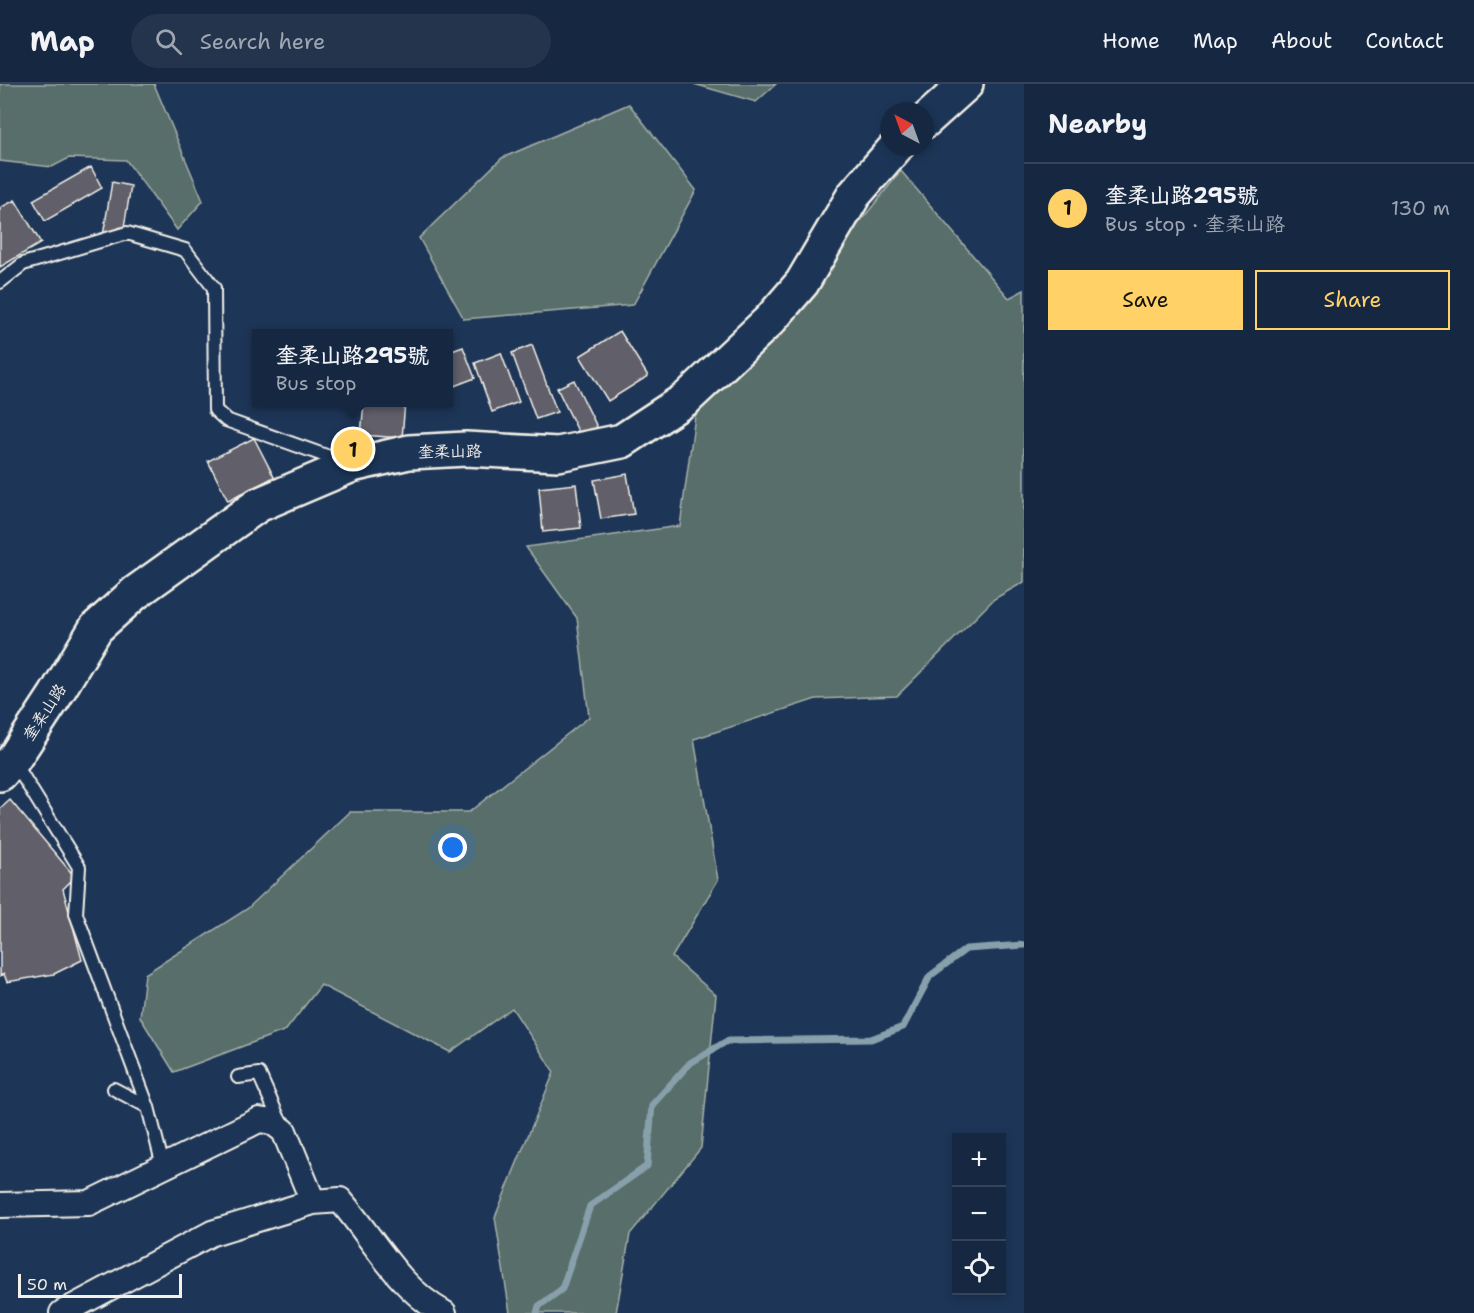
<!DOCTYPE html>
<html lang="en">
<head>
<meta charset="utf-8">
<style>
  :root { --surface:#162841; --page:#23344c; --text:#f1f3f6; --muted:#9ea6b1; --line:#35445a; --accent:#ffd166 }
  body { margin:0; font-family:"Shantell Sans","LXGW WenKai TC",sans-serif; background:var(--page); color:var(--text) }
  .controls { position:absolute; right:18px; bottom:18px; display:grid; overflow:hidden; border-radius:0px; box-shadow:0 3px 9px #0003 }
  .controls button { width:54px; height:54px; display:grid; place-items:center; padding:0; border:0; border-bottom:2px solid var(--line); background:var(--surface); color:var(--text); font:30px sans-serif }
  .compass { position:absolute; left:880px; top:18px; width:54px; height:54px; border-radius:50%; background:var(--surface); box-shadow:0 3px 9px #0003; rotate:319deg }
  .scale { position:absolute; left:18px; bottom:15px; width:164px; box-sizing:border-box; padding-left:6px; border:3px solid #f4f1e8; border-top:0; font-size:16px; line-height:21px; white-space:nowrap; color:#f4f1e8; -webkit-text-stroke:4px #1d3557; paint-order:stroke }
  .you { position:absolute; left:453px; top:764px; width:21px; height:21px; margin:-15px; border:4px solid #fff; border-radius:50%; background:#1a73e8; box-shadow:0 0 0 9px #1a73e833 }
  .badge { display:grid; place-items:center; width:39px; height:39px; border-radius:50%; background:var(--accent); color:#111; font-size:20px; font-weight:700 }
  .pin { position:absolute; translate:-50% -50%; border:3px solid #fff; box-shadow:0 2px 6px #0006 }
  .popup { position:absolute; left:252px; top:245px; width:201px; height:78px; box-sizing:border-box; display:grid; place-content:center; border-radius:0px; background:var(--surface); filter:drop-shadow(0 2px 4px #0005); font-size:20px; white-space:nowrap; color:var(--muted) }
  .popup b { font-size:22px; color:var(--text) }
  .popup::after { content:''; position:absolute; left:50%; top:100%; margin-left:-12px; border:12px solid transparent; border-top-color:var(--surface) }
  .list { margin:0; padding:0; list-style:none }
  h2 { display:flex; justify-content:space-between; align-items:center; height:78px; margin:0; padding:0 24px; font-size:26px }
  h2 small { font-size:20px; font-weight:400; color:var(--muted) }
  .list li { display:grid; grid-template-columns:39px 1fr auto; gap:18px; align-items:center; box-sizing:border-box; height:90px; padding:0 24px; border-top:2px solid var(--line) }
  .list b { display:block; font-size:22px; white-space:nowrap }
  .list p { margin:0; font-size:20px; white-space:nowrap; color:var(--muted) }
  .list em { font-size:20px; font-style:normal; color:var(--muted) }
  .actions { display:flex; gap:12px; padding:18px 24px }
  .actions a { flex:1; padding:14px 0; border:2px solid var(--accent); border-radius:0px; text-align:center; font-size:21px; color:var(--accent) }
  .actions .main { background:var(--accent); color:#111 }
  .icon { flex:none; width:33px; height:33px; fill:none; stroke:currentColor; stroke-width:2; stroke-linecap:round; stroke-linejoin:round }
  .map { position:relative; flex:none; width:1024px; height:1229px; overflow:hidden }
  header { display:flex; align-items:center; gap:36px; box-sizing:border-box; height:84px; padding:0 30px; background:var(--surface); border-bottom:2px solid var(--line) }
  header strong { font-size:28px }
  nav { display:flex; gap:33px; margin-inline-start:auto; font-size:21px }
  .search { width:420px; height:54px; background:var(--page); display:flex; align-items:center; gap:15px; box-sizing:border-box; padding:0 21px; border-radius:33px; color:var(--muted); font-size:22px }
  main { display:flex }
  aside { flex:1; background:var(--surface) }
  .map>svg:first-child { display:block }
  .green { fill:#586e6a; stroke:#a6b0a9; stroke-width:1.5 }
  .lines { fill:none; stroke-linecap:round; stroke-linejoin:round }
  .stream { stroke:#87a0ab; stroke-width:7 }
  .building { fill:#605f6a; stroke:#f4f1e8; stroke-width:1.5 }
  .lane-casing { stroke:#f4f1e8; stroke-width:16 }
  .street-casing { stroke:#f4f1e8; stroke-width:28 }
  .secondary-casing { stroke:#f4f1e8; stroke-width:38 }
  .lane { stroke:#1d3557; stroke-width:12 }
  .street { stroke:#1d3557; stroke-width:24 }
  .secondary { stroke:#1d3557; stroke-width:33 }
  .labels { text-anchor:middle; stroke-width:5; stroke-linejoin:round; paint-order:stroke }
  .street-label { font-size:16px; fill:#f4f1e8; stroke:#1d3557 }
</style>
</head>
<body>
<header>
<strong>Map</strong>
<div class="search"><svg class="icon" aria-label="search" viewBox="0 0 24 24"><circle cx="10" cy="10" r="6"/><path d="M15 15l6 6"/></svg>Search here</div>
<nav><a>Home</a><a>Map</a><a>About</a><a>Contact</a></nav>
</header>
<main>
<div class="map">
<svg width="1024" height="1229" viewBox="0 0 1024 1229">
  <rect width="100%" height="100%" fill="#1d3557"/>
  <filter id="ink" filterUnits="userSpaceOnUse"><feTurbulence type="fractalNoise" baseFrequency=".0167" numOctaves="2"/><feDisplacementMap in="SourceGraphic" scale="12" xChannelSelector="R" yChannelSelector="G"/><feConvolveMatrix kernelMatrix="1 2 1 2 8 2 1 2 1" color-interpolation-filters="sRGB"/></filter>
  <g filter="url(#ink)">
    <path class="green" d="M0 0H154L203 117 177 146 126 76 69 74 52 83 0 77Z
      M694 0H776L756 18Z
      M629 20 696 106 633 221 464 235 419 154 502 74Z
      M901 87 1009 214 1024 206V498L994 515 897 612 816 615 694 655 718 796 672 873 716 911 701 1064 630 1150 616 1229H510L495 1133 554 988 512 924 450 968 321 901 286 946 174 988 140 933 145 890 247 825 350 728H469L589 633 577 534 526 463 680 442 698 310 780 237Z"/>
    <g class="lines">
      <path class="stream" d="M537 1229 539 1222 562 1205 590 1122 647 1082 652 1021 690 979 727 957 871 955 903 943 930 892 966 865 1024 861"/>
    </g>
    <path class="building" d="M91 83 102 104 45 137 33 116Z
      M112 98 131 102 122 155 103 152Z
      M15 116 41 159 0 183V124Z
      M620 247 648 292 608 317 580 272Z
      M532 261 557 328 536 335 512 269Z
      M463 263 475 294 449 304V268Z
      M501 269 519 318 492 328 475 279Z
      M574 296 599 347 582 355 557 304Z
      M364 318H405L402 354 361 351Z
      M254 354 274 393 228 417 208 377Z
      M627 390 634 430 601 435 594 396Z
      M576 400 581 444 543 448 539 404Z
      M10 716 75 793 63 805 82 876 54 890 7 898 4 890 0 892V725Z"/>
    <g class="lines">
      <g class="lane-casing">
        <path id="lane" d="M0 198 23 180 127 149 185 166 214 204 215 326 226 336 343 378
          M14 678 79 783 76 830 148 1023 163 1082
          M238 993 259 990 282 1042
          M114 1005 148 1023"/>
      </g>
      <g class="street-casing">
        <path id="street" d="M0 1121 89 1119 259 1036 272 1038 284 1047 313 1118 340 1116C373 1154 398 1204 444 1229
          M62 1229 212 1149 313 1118"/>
      </g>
      <g class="secondary-casing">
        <path id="secondary" d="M925 37 966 0
          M0 690 13 676 55 612 96 544 135 509 258 421 352 381 409 368 466 365 558 370 622 357 686 315 770 236 802 199 854 111 896 63"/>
      </g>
      <use href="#lane" class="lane"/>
      <use href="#street" class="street"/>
      <use href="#secondary" class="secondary"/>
    </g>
  </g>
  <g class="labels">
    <g class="street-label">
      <text transform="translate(450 367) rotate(-1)" y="6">奎柔山路</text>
      <text transform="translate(44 628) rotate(-57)" y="6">奎柔山路</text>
    </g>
  </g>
</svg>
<div class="controls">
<button>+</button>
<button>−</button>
<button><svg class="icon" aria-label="locate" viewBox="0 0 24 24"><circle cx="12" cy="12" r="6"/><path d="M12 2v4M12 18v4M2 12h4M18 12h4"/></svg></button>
</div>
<svg class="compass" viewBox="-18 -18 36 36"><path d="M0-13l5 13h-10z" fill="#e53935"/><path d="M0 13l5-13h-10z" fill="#9ea6b1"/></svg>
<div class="scale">50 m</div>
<div class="you"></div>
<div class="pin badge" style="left:353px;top:365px">1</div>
<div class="popup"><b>奎柔山路295號</b>Bus stop</div>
</div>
<aside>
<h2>Nearby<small></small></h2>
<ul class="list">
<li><span class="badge">1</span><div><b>奎柔山路295號</b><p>Bus stop · 奎柔山路</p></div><em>130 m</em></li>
</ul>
<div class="actions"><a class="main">Save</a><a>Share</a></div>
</aside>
</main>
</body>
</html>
